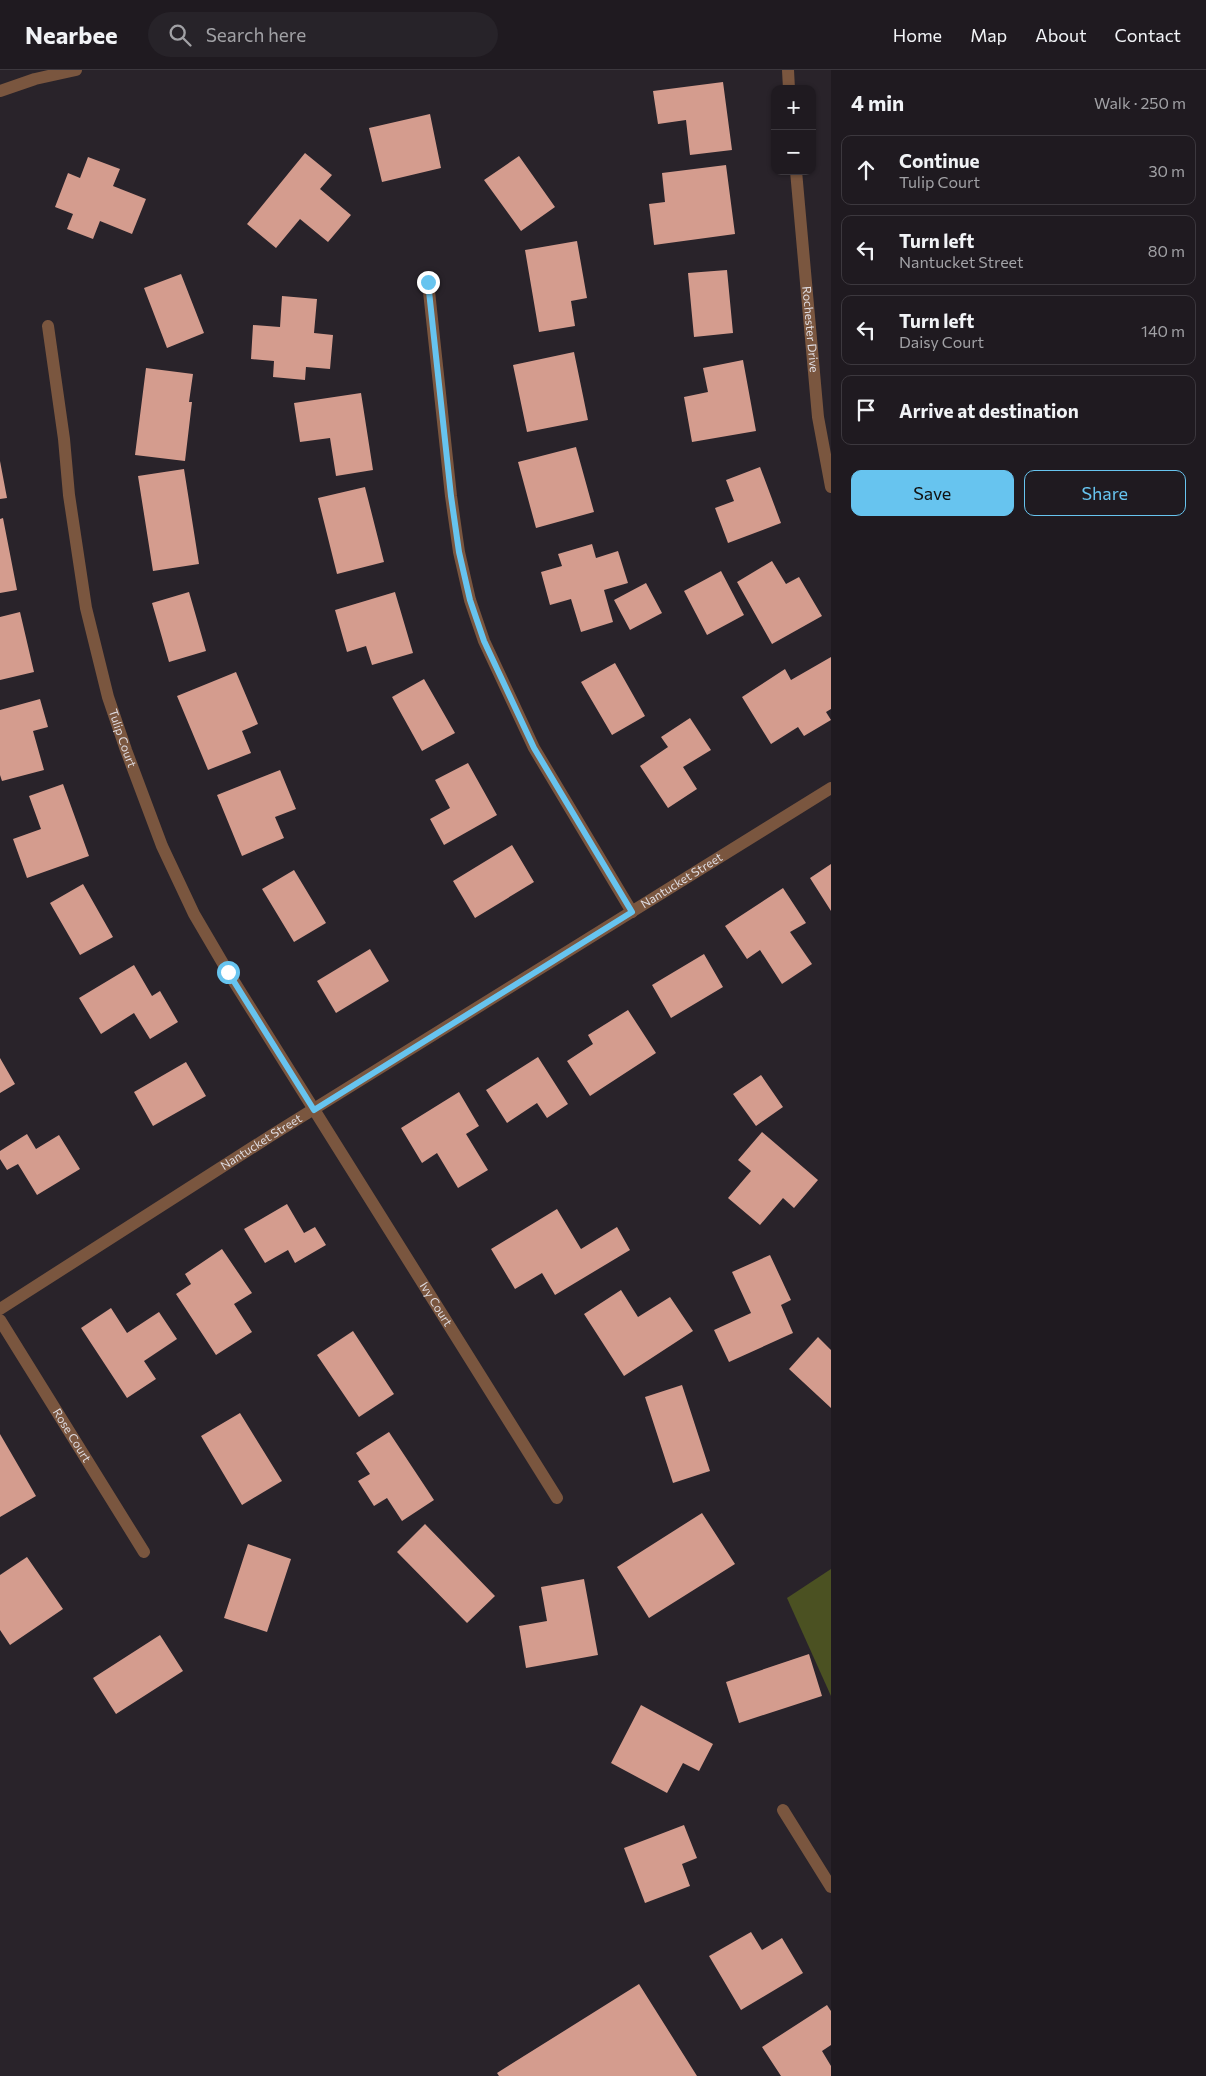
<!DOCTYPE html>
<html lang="en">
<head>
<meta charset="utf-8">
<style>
  :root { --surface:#1f1a20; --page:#272329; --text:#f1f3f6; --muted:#a1a1a5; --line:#3c383e; --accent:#67c4ef }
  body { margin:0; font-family:Commissioner,sans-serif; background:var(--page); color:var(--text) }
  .controls { position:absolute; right:15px; top:15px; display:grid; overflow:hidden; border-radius:10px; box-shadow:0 1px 4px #0004 }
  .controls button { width:45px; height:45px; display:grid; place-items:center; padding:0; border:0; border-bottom:1px solid var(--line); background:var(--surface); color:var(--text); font:25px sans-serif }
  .stop { position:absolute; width:15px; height:15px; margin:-11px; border:4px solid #67c4ef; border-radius:50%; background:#fff }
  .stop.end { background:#67c4ef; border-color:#fff; box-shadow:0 1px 5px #0008 }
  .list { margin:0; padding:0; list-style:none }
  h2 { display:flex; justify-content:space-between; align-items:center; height:65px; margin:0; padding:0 20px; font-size:21px }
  h2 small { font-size:16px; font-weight:400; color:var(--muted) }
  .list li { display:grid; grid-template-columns:32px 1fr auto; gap:15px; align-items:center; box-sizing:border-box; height:70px; margin:0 10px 10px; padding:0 10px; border:1px solid var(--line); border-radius:10px }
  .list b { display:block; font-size:19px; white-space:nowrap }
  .list p { margin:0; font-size:16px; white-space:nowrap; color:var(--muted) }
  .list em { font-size:16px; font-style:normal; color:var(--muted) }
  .actions { display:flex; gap:10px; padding:15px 20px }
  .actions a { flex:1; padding:11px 0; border:1px solid var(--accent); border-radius:10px; text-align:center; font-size:18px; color:var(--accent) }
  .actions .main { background:var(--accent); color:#111 }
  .icon { flex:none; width:28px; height:28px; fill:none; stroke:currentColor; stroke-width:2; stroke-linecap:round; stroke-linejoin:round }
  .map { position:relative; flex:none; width:831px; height:2006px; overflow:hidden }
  header { display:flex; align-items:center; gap:30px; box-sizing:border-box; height:70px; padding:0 25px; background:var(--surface); border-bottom:1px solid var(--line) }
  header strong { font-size:24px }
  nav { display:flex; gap:28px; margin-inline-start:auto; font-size:18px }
  .search { width:350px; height:45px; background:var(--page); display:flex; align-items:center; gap:12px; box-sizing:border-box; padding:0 18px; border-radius:28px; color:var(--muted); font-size:19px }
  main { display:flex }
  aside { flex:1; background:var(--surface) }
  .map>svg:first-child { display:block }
  .green { fill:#4b5122 }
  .building { fill:#d49c8e }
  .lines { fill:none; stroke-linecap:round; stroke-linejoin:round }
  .minor { stroke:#7a563f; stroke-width:12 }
  .route { stroke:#67c4ef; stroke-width:6 }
  .labels { text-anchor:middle; stroke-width:5; stroke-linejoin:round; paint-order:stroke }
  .street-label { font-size:12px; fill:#dfdbe0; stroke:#100e10 }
</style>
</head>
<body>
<header>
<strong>Nearbee</strong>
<div class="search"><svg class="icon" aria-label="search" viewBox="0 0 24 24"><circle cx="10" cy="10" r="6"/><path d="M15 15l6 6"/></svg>Search here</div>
<nav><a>Home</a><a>Map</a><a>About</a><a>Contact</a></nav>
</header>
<main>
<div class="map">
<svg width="831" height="2006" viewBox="0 0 831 2006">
  <rect width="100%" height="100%" fill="#29232a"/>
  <path class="green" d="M831 1499V1626L787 1528Z"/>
  <path class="building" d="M723 12 732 80 690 85 686 50 658 54 653 21Z
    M430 44 441 98 382 112 369 58Z
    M305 83 332 105 320 119 351 145 328 172 300 149 276 178 247 154Z
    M519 86 555 137 521 161 484 110Z
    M88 87 120 99 113 116 146 129 132 164 100 151 93 169 67 159 73 144 55 137 68 103 80 108Z
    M726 95 735 164 654 175 649 134 665 132 662 103Z
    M577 171 587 228 571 231 575 256 539 262 525 180Z
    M727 200 733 263 694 267 688 203Z
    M181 204 204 263 167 278 144 218Z
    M282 226 317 229 314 263 333 265 330 299 306 297 305 310 273 307 274 291 251 289 253 255 280 257Z
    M574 282 588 350 527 362 513 295Z
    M743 290 756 361 692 372 684 327 708 322 703 298Z
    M146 298 193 304 189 332H192L185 391 135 385Z
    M361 323 373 400 336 406 330 368 300 372 294 333Z
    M576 377 594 442 536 458 518 392Z
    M0 391 7 428 0 429Z
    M760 397 781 453 728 473 715 438 734 431 726 410Z
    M184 399 199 494 153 501 138 406Z
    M365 417 384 492 337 504 318 428Z
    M3 448 17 520 0 523V449Z
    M592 474 596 488 618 481 628 513 604 520 613 552 581 562 571 529 550 535 541 502 562 496 558 484Z
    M772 491 786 514 799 507 822 546 772 574 737 512Z
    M721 501 744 545 707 565 684 521Z
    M646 513 662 543 630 560 614 530Z
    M189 522 206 581 169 592 152 533Z
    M395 522 413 583 372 595 366 576 347 582 335 540Z
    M20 542 34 602 0 610V547Z
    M831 587V639L826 642 831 650 804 666 798 657 771 674 742 627 785 599 791 610Z
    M615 593 645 646 612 665 581 612Z
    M236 602 258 654 242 661 251 683 208 700 177 626Z
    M424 609 455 663 422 681 392 627Z
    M40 629 48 657 33 661 44 700 2 711 0 705V640Z
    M690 648 711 680 683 697 697 719 668 738 640 696 668 677 661 667Z
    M468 693 497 745 444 775 430 749 450 738 435 710Z
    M280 700 296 739 275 747 284 768 242 786 217 725Z
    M63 714 89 786 27 808 13 769 41 759 29 726Z
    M512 775 534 812 475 848 453 811Z
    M831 794V841L810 808Z
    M294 800 326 853 294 872 262 819Z
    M83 814 113 867 80 885 50 833Z
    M783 818 806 853 790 862 812 894 782 914 760 880 747 889 725 856Z
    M370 879 389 911 336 943 317 911Z
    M704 884 723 917 671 948 652 915Z
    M134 895 152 926 160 921 178 952 150 969 134 943 101 964 79 928Z
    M628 940 656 983 590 1026 567 991 593 974 588 965Z
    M538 987 568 1034 547 1048 537 1033 507 1053 486 1020Z
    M0 988 15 1014 0 1023Z
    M186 992 206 1026 153 1056 134 1022Z
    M761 1005 783 1037 756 1056 733 1024Z
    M459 1022 479 1056 466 1064 488 1100 458 1118 437 1083 422 1093 401 1058Z
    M762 1062 818 1110 794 1138 783 1128 760 1155 728 1128 751 1101 738 1090Z
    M27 1064 36 1079 59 1065 80 1099 37 1125 18 1094 7 1100 0 1089V1081Z
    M287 1134 304 1163 315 1157 326 1175 295 1193 288 1180 265 1193 244 1159Z
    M557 1139 581 1179 617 1157 630 1180 555 1225 542 1203 515 1219 491 1179Z
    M222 1179 252 1223 234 1234 252 1262 216 1285 176 1224 191 1214 185 1204Z
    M770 1185 791 1230 781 1235 793 1263 729 1292 714 1260 751 1243 732 1202Z
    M621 1220 638 1247 670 1227 693 1261 624 1306 584 1244Z
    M111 1238 127 1263 159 1242 177 1269 144 1291 156 1309 127 1328 81 1258Z
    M353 1261 394 1324 359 1347 317 1285Z
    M818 1267 831 1280V1338L789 1299Z
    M682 1315 710 1401 673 1413 645 1327Z
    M240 1343 282 1411 242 1435 201 1366Z
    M389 1362 434 1430 402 1451 387 1428 374 1436 358 1411 370 1404 356 1383Z
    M0 1364 36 1426 0 1447Z
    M702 1443 735 1494 649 1548 617 1497Z
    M425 1454 495 1526 467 1553 397 1482Z
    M248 1474 291 1489 267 1562 224 1548Z
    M27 1487 63 1539 10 1575 0 1560V1505Z
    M584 1509 598 1585 526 1598 519 1556 547 1551 541 1517Z
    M160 1565 183 1601 116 1644 93 1608Z
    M809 1584 822 1626 739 1653 726 1612Z
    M641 1635 713 1674 699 1701 683 1693 667 1723 611 1693Z
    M684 1755 697 1788 682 1794 690 1816 645 1833 624 1778Z
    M751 1862 762 1880 782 1868 803 1903 741 1940 709 1886Z
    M639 1914 697 2006H499L497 2003Z
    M827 1935 831 1941V1975L822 1981 831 1996V2006H781L762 1977Z"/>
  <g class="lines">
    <g class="minor">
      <path d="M788 0 789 19"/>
      <path d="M0 21 35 9 76 0"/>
      <path id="s1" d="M796 101 818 347 831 417"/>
      <path d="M428 212 451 426 459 482 470 530 484 571 534 678 632 842"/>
      <path id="s2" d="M48 256 64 369 69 425 86 538 108 627 126 680 162 776 194 844 228 902 557 1428"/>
      <path id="s3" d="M0 1239 272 1065 831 718"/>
      <path id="s4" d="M0 1250 144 1482"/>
      <path d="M783 1740 831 1817"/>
    </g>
  </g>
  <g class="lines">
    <path class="route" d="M228 902 314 1040 632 842 534 678 484 571 470 530 459 482 451 426 428 212"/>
  </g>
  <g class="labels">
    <g class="street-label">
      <text dy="4" stroke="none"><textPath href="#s1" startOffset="159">Rochester Drive</textPath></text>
      <text dy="4" stroke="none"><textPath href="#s2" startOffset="420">Tulip Court</textPath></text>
      <text dy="4" stroke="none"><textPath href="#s3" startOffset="805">Nantucket Street</textPath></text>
      <text dy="4" stroke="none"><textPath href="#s3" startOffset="310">Nantucket Street</textPath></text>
      <text dy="4" stroke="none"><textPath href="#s2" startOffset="1069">Ivy Court</textPath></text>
      <text dy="4" stroke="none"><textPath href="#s4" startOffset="136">Rose Court</textPath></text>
    </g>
  </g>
</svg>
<div class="controls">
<button>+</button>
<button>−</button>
</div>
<div class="stop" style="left:228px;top:902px"></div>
<div class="stop end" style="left:428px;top:212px"></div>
</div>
<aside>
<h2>4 min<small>Walk · 250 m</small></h2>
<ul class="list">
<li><svg class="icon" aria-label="ahead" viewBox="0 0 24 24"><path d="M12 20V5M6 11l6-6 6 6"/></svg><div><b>Continue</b><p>Tulip Court</p></div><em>30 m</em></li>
<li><svg class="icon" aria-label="left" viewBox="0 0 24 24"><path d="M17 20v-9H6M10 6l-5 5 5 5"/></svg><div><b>Turn left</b><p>Nantucket Street</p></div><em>80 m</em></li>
<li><svg class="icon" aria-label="left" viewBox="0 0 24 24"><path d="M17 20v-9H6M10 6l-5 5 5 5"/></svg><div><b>Turn left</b><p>Daisy Court</p></div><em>140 m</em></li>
<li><svg class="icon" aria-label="arrive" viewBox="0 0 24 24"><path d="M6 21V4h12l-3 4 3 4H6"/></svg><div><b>Arrive at destination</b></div></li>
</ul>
<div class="actions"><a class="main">Save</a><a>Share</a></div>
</aside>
</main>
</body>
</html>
